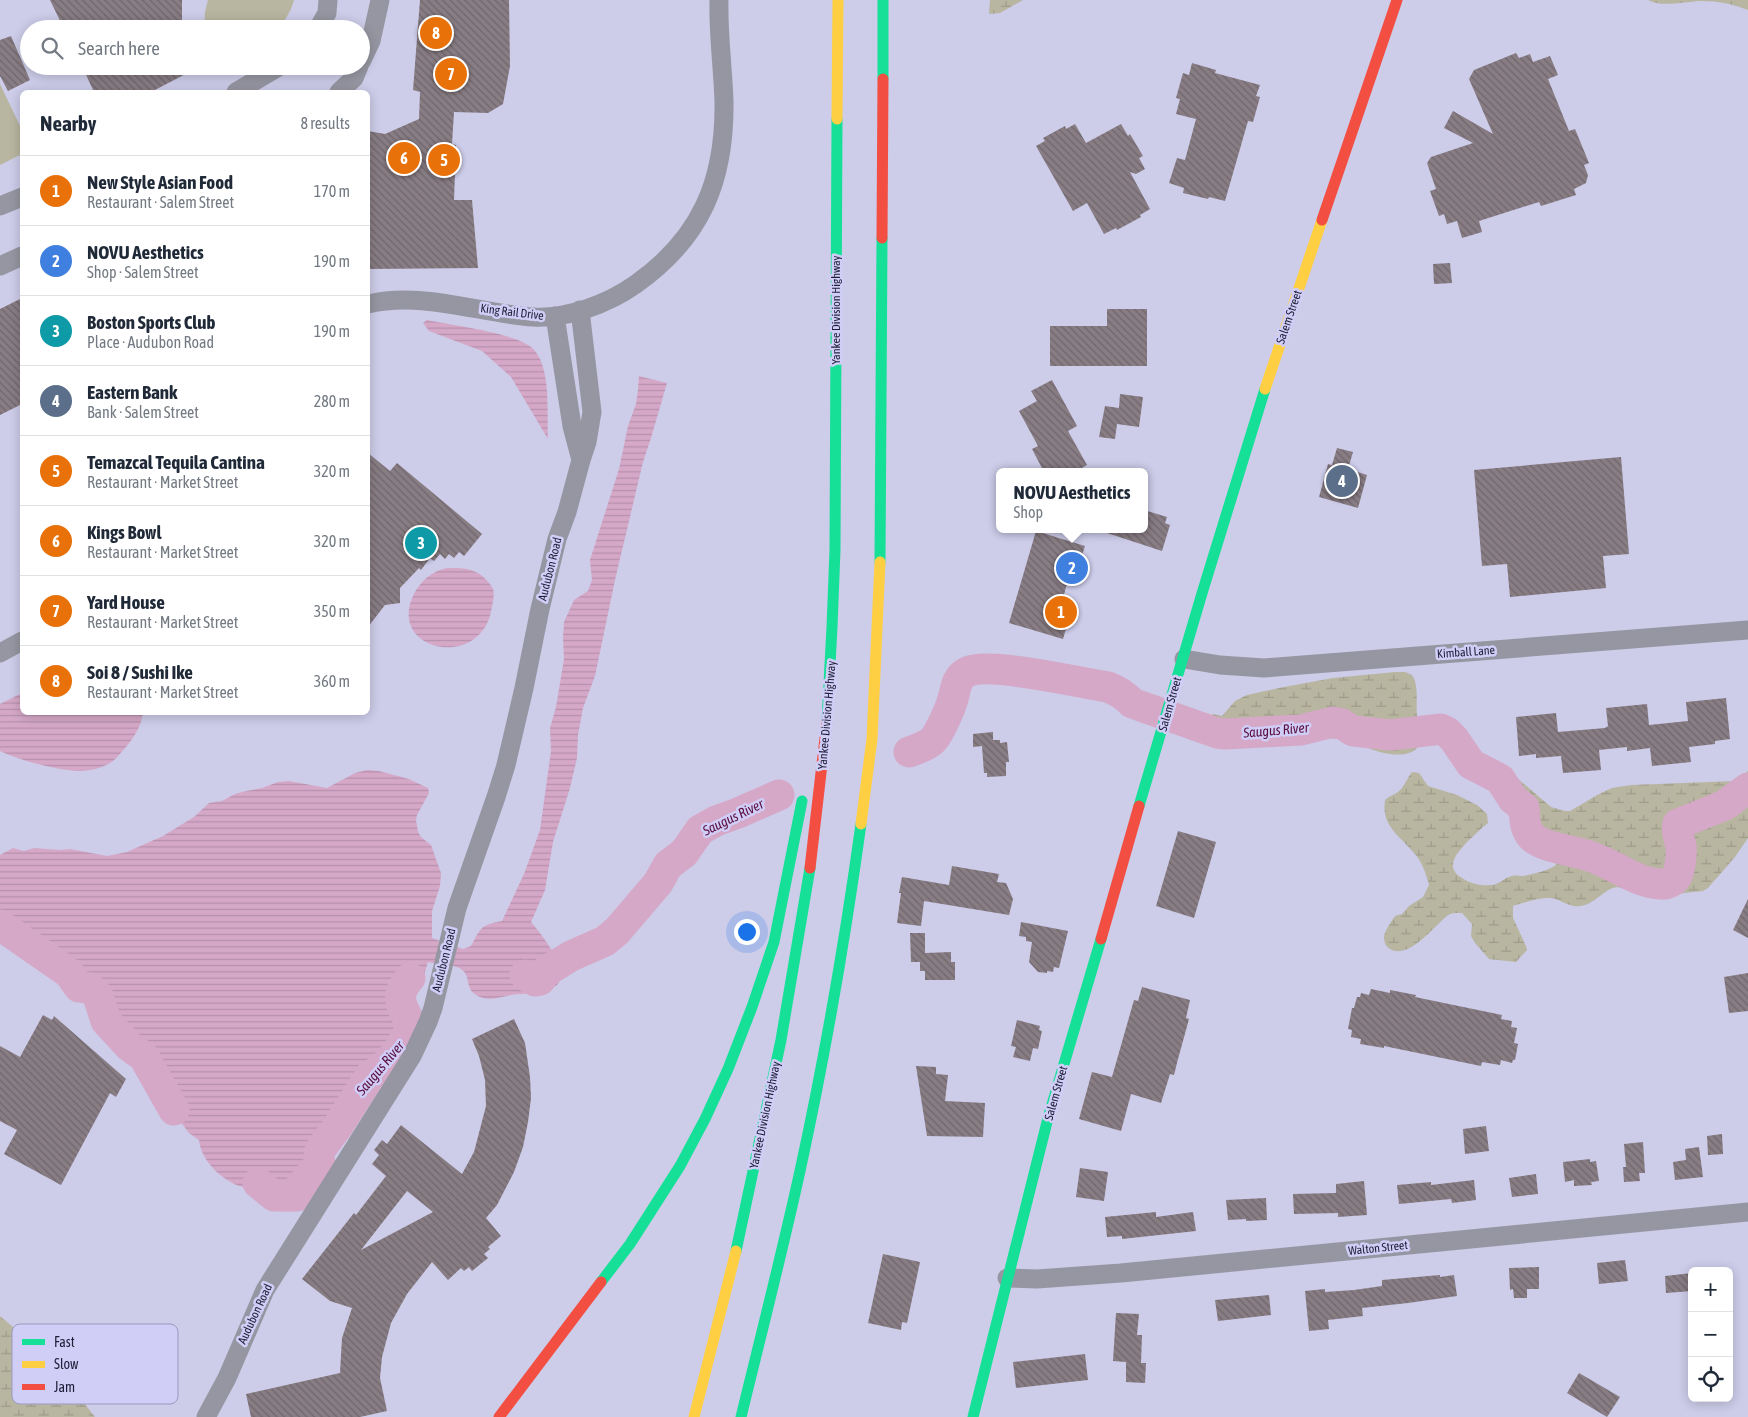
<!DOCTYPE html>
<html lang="en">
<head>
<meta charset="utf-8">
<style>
  :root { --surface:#fff; --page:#f2f2f3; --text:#1f2937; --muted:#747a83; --line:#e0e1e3; --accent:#0b8043 }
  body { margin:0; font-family:"Asap Condensed",sans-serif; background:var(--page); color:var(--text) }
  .controls { position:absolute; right:15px; bottom:15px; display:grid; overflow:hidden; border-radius:8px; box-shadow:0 2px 12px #0003 }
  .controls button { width:45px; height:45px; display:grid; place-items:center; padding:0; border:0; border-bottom:1px solid var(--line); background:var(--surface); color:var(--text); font:25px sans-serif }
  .you { position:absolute; left:746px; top:931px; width:18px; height:18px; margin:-12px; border:4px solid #fff; border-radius:50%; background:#1a73e8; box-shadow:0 0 0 8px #1a73e833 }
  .badge { display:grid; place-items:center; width:32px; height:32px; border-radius:50%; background:var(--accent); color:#fff; font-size:16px; font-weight:700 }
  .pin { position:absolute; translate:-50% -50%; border:2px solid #fff; box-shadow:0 1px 5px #0006 }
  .popup { position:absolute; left:996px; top:468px; width:152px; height:65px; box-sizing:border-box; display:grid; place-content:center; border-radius:8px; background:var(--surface); filter:drop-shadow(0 1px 4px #0005); font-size:16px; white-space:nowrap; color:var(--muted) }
  .popup b { font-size:19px; color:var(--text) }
  .popup::after { content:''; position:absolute; left:50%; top:100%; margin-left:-10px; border:10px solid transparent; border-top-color:var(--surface) }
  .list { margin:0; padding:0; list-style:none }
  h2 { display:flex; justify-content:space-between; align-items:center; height:65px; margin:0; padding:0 20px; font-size:21px }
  h2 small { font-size:16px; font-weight:400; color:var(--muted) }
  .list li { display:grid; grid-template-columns:32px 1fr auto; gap:15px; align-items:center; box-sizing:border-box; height:70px; padding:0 20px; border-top:1px solid var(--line) }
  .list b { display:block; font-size:19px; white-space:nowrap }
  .list p { margin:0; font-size:16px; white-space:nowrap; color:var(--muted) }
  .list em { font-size:16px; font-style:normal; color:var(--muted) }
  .icon { flex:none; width:28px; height:28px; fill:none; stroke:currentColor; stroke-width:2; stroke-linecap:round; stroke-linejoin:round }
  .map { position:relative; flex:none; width:1748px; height:1417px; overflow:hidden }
  .search { position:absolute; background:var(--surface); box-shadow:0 2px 12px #0003; left:20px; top:20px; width:350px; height:55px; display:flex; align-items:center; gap:12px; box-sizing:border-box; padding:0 18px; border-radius:28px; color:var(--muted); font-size:19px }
  .panel { position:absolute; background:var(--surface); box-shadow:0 2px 12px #0003; left:20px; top:90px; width:350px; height:625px; border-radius:8px }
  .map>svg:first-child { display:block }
  .wetland { fill:url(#wetland-marsh) }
  .park { fill:#b8b6a0 }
  .water { fill:url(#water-rules) }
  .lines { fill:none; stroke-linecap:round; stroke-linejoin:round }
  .river { stroke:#d5a8c8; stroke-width:31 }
  .building { fill:url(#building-back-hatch); fill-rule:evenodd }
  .street { stroke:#9696a2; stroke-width:19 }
  .fast { stroke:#16e098; stroke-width:11 }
  .slow { stroke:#ffcf43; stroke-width:11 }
  .jam { stroke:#f24e42; stroke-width:11 }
  .labels { text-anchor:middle; stroke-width:5; stroke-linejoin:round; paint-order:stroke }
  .street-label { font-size:12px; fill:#1f1d36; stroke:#d0cef7 }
  .water-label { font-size:14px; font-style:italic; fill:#590e3e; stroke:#d0cef7 }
  .key { fill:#d0cef7; stroke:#9b99bd; stroke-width:1 }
  .key-label { font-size:14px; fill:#1f1d36 }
</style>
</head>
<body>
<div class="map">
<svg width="1748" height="1417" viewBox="0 0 1748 1417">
  <defs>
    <pattern id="wetland-marsh" width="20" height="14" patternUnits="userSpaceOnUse" patternTransform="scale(1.25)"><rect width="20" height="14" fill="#b8b6a0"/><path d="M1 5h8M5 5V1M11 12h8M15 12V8" fill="none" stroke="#9e9c8a"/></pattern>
    <pattern id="water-rules" width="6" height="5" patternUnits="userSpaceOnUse" patternTransform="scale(1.25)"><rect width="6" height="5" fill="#d5a8c8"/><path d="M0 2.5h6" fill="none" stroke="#b690ac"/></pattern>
    <pattern id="building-back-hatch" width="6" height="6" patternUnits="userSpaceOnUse" patternTransform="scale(1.25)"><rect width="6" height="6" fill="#897d84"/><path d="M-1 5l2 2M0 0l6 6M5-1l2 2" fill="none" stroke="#6f666d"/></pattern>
  </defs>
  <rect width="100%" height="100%" fill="#cdcce9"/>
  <path class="wetland" d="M990 0H1023L1000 13 989 14Z
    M1648 0H1748V10C1733 4 1718 1 1702 1 1687 1 1661 8 1648 0Z
    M1395 672H1405L1412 675C1423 692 1409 718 1425 730 1423 736 1421 744 1417 748 1407 759 1383 754 1371 749 1363 745 1358 741 1349 740L1296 735 1252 742H1232L1220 747 1207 744 1212 714 1222 716 1235 701 1247 695 1284 687 1333 678Z
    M1748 771V838L1735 857 1708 888 1703 891 1664 895 1617 887C1603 889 1596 904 1580 906 1569 908 1561 899 1551 898 1537 897 1525 903 1513 906V918L1526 946 1527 950 1516 962 1489 959 1475 943 1471 936 1472 924 1462 913C1456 913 1452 912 1447 916 1434 926 1409 960 1390 949 1385 946 1384 941 1384 936 1386 929 1391 922 1395 916L1402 914 1409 906 1423 897 1429 885C1426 874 1422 861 1414 853 1399 835 1381 826 1385 800 1389 796 1394 795 1398 792 1405 786 1407 778 1412 772L1419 773 1428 786 1457 795 1477 805 1487 814 1488 823C1480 829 1475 835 1468 841 1458 852 1443 867 1462 878 1471 884 1481 886 1491 885 1499 885 1505 877 1512 876 1516 875 1520 876 1523 876 1533 874 1548 871 1556 865V856L1547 848 1515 826 1502 785 1509 778H1517L1551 807 1565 811H1570L1599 794 1612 788 1631 785 1735 781Z
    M0 1316 47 1356 95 1417H0Z"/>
  <path class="park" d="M208 0H294L291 9 280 29H204L205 12Z
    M0 84 22 130V154L0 165Z"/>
  <path class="water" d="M427 320C451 325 514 333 531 347 535 350 538 355 540 359 550 381 547 414 548 439L511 377 482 351 429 331 423 323Z
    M639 376 667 383 651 438 643 462 615 580 595 676 583 708 578 735 577 758 570 788 553 842 545 890 531 922C541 934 571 970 557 985 548 993 532 993 520 994 508 994 494 1001 483 998 462 992 473 977 461 969 453 964 437 964 428 962L424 975 414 983 412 990 413 1000 386 1064 362 1098 355 1114 342 1126 337 1136 317 1159 295 1197 282 1200 270 1199 259 1189C255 1188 250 1189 247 1188 225 1184 201 1162 199 1140L189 1133 168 1105 150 1085C155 1068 155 1065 144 1051L96 1001 88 995 80 985 78 977 72 970 45 950 25 931 0 917V855L13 848 24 851 34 848 61 850 70 849 107 856 127 852 163 836 194 817 209 803 222 801 235 794 246 791 262 788 278 782 289 781 327 788 355 773 367 770 379 771 409 779 428 788 429 793 417 815 416 820 418 832 421 837 431 845 441 873 440 886 432 911V938L463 949 471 946C481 928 480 925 502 921L524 874 540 830 551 751 550 728 556 707 564 659 563 638 564 622 574 600 588 591 592 580 590 560 619 469 628 426 636 404 638 390Z
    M447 568C465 568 477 568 489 583 490 584 492 587 493 589 495 595 492 605 491 612 478 670 388 651 413 596 420 581 432 571 447 568Z
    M22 693V712L143 713C141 726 135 736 126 747 122 751 118 757 113 761 105 767 93 770 83 771 63 772 18 760 0 751V704Z"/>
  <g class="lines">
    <path class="river" d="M909 752C917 749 927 746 933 740 938 736 950 709 952 702 956 691 955 678 967 672 989 661 1080 683 1108 687 1118 691 1125 695 1132 703L1217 733 1225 734 1301 730 1333 722 1342 724 1353 731 1391 735 1441 729 1447 732 1454 739 1471 764 1500 779 1513 799 1524 808C1525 819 1524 828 1532 837 1543 848 1571 850 1586 855 1612 862 1634 883 1661 884 1667 885 1674 881 1677 876 1680 871 1682 851 1681 846 1679 838 1676 831 1678 824L1725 805 1748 788
      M0 925 69 973 79 987 90 988 98 996 106 1021 129 1046 144 1057 174 1110
      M525 975 535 981 540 980 545 972 571 956 605 941 617 931 658 883 668 865 684 853 700 830 716 821 738 813 779 795
      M258 1183 274 1196H297L299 1188 320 1164 319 1157 320 1150 338 1126 370 1076 383 1068 397 1052 407 1036 411 1024C401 1005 394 996 410 978"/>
  </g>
  <path class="building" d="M50 0H182V29H64Z
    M420 0H509L510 66 503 104 488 113 454 112 452 144 456 145 454 200H472L478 268 368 269V131L385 134 419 119 420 92 413 90Z
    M11 36 30 80 8 91 0 76V40Z
    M1516 53 1519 58 1530 54 1533 62 1550 56 1558 75 1548 79 1569 131 1575 129 1589 163 1584 165 1588 175 1586 183 1574 189 1576 195 1541 206 1539 202 1479 221 1482 232 1462 238 1457 221 1447 224 1444 214 1439 216 1430 191 1436 189 1427 163 1431 157 1473 143 1444 128 1453 111 1493 134 1469 79 1474 70Z
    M1192 63 1216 70 1215 73 1260 85 1256 96 1260 97 1253 122 1248 121 1225 201 1209 197 1208 199 1183 193 1184 188 1169 183 1177 158 1185 160 1196 119 1176 114 1180 99 1176 98 1183 73 1189 75Z
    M82 66H201L151 92H94Z
    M1075 124 1086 143 1121 124 1128 136 1130 134 1143 156 1139 158 1145 169 1136 174 1130 172 1150 209 1140 215 1141 217 1117 230 1116 228 1104 234 1087 203 1073 211 1036 146 1045 141 1043 138 1065 126 1066 129Z
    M1450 263 1452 283 1434 284 1433 264Z
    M22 298V404L0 415V309Z
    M1107 309H1147V366H1050V326H1107Z
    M1052 380 1077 426 1068 431 1087 465 1075 472H1044L1032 449 1038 446 1019 411 1037 401 1031 391Z
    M1120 394 1143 397 1139 427 1117 424 1115 439 1099 437 1105 406 1119 408Z
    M1337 448 1353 452 1348 469 1367 475 1358 508 1319 497 1328 464 1332 465Z
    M368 453 390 471 397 463 482 534 464 556 459 552 454 558 449 554 445 559 440 554 434 561 430 558 421 570 419 568 400 588V603L385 605 368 627Z
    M1621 457 1629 554 1603 556 1606 588 1510 597 1507 564 1482 566 1474 470Z
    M1144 510 1167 517 1165 523 1170 525 1162 551 1104 532 1105 529H1144Z
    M1036 531 1085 546 1076 575 1070 573 1061 605 1072 608 1063 639 1009 623Z
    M1726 698 1730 739 1715 741V744L1689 747 1691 762 1652 766 1650 748 1627 751V747L1599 750 1601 770 1563 773 1561 756 1536 758V754L1519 756 1516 717 1556 713 1558 732 1605 728 1608 726 1606 708 1647 704 1649 725 1688 721 1686 702Z
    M993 732V740H1000V743L1007 742 1009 762H1006V776L987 777V773H984L982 746 973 747V734Z
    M1178 831 1216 842 1194 918 1156 906Z
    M952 866 999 874 997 882 1006 883 1013 899 1009 915 924 901 921 926 897 923 901 893H899L902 877 949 885Z
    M1748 899V938L1733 930Z
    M1021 922 1068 931 1059 968 1054 967 1053 972 1047 971V973L1038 972 1029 962 1032 942 1026 941V937L1019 936Z
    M910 933H925V953L951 952V962H955V980H925V971H920V962H911Z
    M1748 973V1011L1729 1013 1724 977Z
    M1142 987 1190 1000 1186 1018 1189 1019 1178 1059 1174 1075 1170 1074 1161 1103 1131 1094 1121 1131 1079 1119 1092 1072 1112 1077 1134 1000 1138 1001Z
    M1371 989 1390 993V990L1416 995 1415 997 1502 1015 1501 1019 1512 1021 1511 1027 1517 1028 1514 1043 1518 1044 1515 1060H1513L1512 1063 1501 1060 1500 1065 1482 1062 1481 1066 1384 1046V1048L1360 1044 1361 1039 1351 1037 1352 1030 1348 1029 1352 1008H1354L1357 997H1360L1361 993 1369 995Z
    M43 1015 52 1020 54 1016 126 1079 116 1097 110 1093 61 1185 4 1154 17 1130 0 1121V1046L20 1057Z
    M514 1019 525 1043 530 1077 531 1098 528 1122 523 1147 514 1172 497 1205 486 1218 501 1236 488 1247 490 1249 484 1254 488 1258 472 1271 469 1267 464 1271 461 1268 448 1280 432 1262 407 1294 391 1323 382 1357 380 1378 387 1411 360 1417H251L246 1394 340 1373 342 1338 352 1308 330 1301 302 1279 354 1213 356 1215 386 1176 372 1164 379 1155 374 1150 382 1140 387 1144 401 1125 462 1174 474 1152 486 1106 485 1080 479 1056 472 1039ZM407 1191 433 1212 361 1250Z
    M1017 1020 1040 1026 1039 1030 1042 1031 1038 1049 1033 1048 1030 1061 1013 1057 1016 1047 1011 1046Z
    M916 1066 936 1067V1074L948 1075 945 1101 985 1103 983 1137 927 1136Z
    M1486 1126 1489 1151 1465 1154 1463 1129Z
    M1722 1134 1723 1154 1708 1155 1707 1136Z
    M1643 1142 1645 1173H1639L1640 1181 1624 1182 1623 1167H1626L1624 1144Z
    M1699 1147 1703 1177 1675 1180 1673 1162 1686 1160 1685 1149Z
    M1590 1159V1162L1596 1161 1599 1181 1591 1182 1592 1185 1574 1186V1180L1565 1182 1563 1162Z
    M1080 1168 1108 1172 1104 1201 1076 1197Z
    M1536 1174 1538 1194 1512 1197 1509 1178Z
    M1474 1180 1476 1200 1452 1203 1451 1199 1399 1204 1397 1185 1431 1182V1185Z
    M1364 1181 1367 1215 1338 1217V1213L1294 1214 1293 1194 1336 1193V1184Z
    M1266 1198 1267 1220 1246 1221V1219L1228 1220 1226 1200Z
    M1156 1212V1217L1193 1212 1196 1231 1122 1239V1236L1107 1237 1105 1217Z
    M883 1254 920 1262 907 1323 902 1322 901 1330 868 1323Z
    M1625 1260 1628 1281 1599 1284 1597 1263Z
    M1539 1267V1289H1527V1298H1514L1513 1289 1510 1290 1509 1268Z
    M1692 1273V1291L1666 1293 1665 1276Z
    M1440 1275V1277L1454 1275 1457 1296 1408 1303 1362 1308 1363 1316 1328 1320 1329 1329 1309 1331 1305 1291 1325 1289V1292L1354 1290 1382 1286V1280Z
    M1269 1295 1271 1315 1218 1321 1215 1300Z
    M1116 1313 1139 1314 1137 1335H1142L1141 1363H1146L1145 1383 1126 1382V1362L1113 1361Z
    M1085 1354 1088 1380 1016 1388 1013 1362Z
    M1579 1373 1620 1397 1607 1417 1567 1393Z"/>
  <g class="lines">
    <path class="street" d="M318 29 327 13 328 0
      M361 62 371 41 380 0
      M236 92 280 66
      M339 92 354 78 359 66
      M0 206 22 197
      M0 266 22 256
      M368 304C422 291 478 313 533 317 567 319 608 304 636 284 701 238 725 181 724 102 723 68 718 34 719 0
      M555 316 572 426 581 460
      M0 653 22 641
      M1184 659 1220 665 1264 668 1748 630
      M1007 1278 1037 1279 1121 1273 1748 1212
      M206 1417 227 1378 265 1290 412 1056 428 1022 433 1008 457 908 496 797 506 765 524 688 540 609 557 539 567 512 581 460 587 442 592 412 580 310"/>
    <path class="fast" d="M883 79V0
      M880 562 882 238
      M827 721 832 627 835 550 837 119
      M1139 806 1203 590 1265 389
      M736 1251 781 1040 810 868
      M601 1282 630 1244 680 1166 705 1119 728 1069 752 1007 774 942 802 801
      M741 1417C761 1335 782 1253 800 1171 825 1056 845 940 861 824
      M973 1417 1048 1118 1101 939"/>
    <path class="slow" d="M837 119 838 0
      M1265 389 1322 220
      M861 824 872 739 880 562
      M694 1417 736 1251"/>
    <path class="jam" d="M1322 220 1397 0
      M882 238 883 79
      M810 868 827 721
      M1101 939 1139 806
      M499 1417 601 1282"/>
  </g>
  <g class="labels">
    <g class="street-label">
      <text transform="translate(836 310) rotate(-90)" y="4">Yankee Division Highway</text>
      <text transform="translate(512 312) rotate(7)" y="4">King Rail Drive</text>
      <text transform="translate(1289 317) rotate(-71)" y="4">Salem Street</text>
      <text transform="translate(550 569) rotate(-76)" y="4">Audubon Road</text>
      <text transform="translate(1466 652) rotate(-4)" y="4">Kimball Lane</text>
      <text transform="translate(1170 704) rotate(-74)" y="4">Salem Street</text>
      <text transform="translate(827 715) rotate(-85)" y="4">Yankee Division Highway</text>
      <text transform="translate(444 960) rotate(-76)" y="4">Audubon Road</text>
      <text transform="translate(1056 1093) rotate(-74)" y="4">Salem Street</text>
      <text transform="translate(765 1115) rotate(-78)" y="4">Yankee Division Highway</text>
      <text transform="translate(1378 1248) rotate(-6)" y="4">Walton Street</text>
      <text transform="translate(255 1314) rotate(-65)" y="4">Audubon Road</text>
    </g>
    <g class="water-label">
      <text transform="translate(1276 730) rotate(-5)" y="5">Saugus River</text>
      <text transform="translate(733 817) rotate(-26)" y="5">Saugus River</text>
      <text transform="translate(380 1068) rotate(-50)" y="5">Saugus River</text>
    </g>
  </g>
  <rect x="12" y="1324" width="166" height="80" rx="8" class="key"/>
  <rect x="22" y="1339" width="23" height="6" fill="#16e098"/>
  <rect x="22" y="1361" width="23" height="7" fill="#ffcf43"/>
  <rect x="22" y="1384" width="23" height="6" fill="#f24e42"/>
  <g class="key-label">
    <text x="54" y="1347">Fast</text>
    <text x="54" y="1369">Slow</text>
    <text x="54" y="1392">Jam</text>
  </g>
</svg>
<div class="controls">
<button>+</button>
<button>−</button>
<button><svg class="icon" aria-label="locate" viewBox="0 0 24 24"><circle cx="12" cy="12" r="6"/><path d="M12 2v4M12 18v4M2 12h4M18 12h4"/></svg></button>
</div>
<div class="you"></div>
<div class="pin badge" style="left:1061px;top:612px;background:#e8710a">1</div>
<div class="pin badge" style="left:1072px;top:568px;background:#3f7fe0">2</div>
<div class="popup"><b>NOVU Aesthetics</b>Shop</div>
<div class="pin badge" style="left:421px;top:543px;background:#0f9aa8">3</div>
<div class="pin badge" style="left:1342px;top:481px;background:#5c6f8a">4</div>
<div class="pin badge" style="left:444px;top:160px;background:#e8710a">5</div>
<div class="pin badge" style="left:404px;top:158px;background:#e8710a">6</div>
<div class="pin badge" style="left:451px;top:74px;background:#e8710a">7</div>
<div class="pin badge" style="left:436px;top:33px;background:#e8710a">8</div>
<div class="search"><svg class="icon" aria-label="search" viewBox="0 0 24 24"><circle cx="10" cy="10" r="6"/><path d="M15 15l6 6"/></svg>Search here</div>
<section class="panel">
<h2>Nearby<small>8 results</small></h2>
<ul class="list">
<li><span class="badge" style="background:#e8710a">1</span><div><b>New Style Asian Food</b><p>Restaurant · Salem Street</p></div><em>170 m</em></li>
<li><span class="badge" style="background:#3f7fe0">2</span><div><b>NOVU Aesthetics</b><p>Shop · Salem Street</p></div><em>190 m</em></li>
<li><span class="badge" style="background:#0f9aa8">3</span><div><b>Boston Sports Club</b><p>Place · Audubon Road</p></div><em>190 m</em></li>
<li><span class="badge" style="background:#5c6f8a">4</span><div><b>Eastern Bank</b><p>Bank · Salem Street</p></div><em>280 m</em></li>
<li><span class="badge" style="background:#e8710a">5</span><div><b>Temazcal Tequila Cantina</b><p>Restaurant · Market Street</p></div><em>320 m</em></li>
<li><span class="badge" style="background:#e8710a">6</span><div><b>Kings Bowl</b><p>Restaurant · Market Street</p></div><em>320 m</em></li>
<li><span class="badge" style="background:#e8710a">7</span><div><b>Yard House</b><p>Restaurant · Market Street</p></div><em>350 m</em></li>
<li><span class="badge" style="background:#e8710a">8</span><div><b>Soi 8 / Sushi Ike</b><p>Restaurant · Market Street</p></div><em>360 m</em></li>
</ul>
</section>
</div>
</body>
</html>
